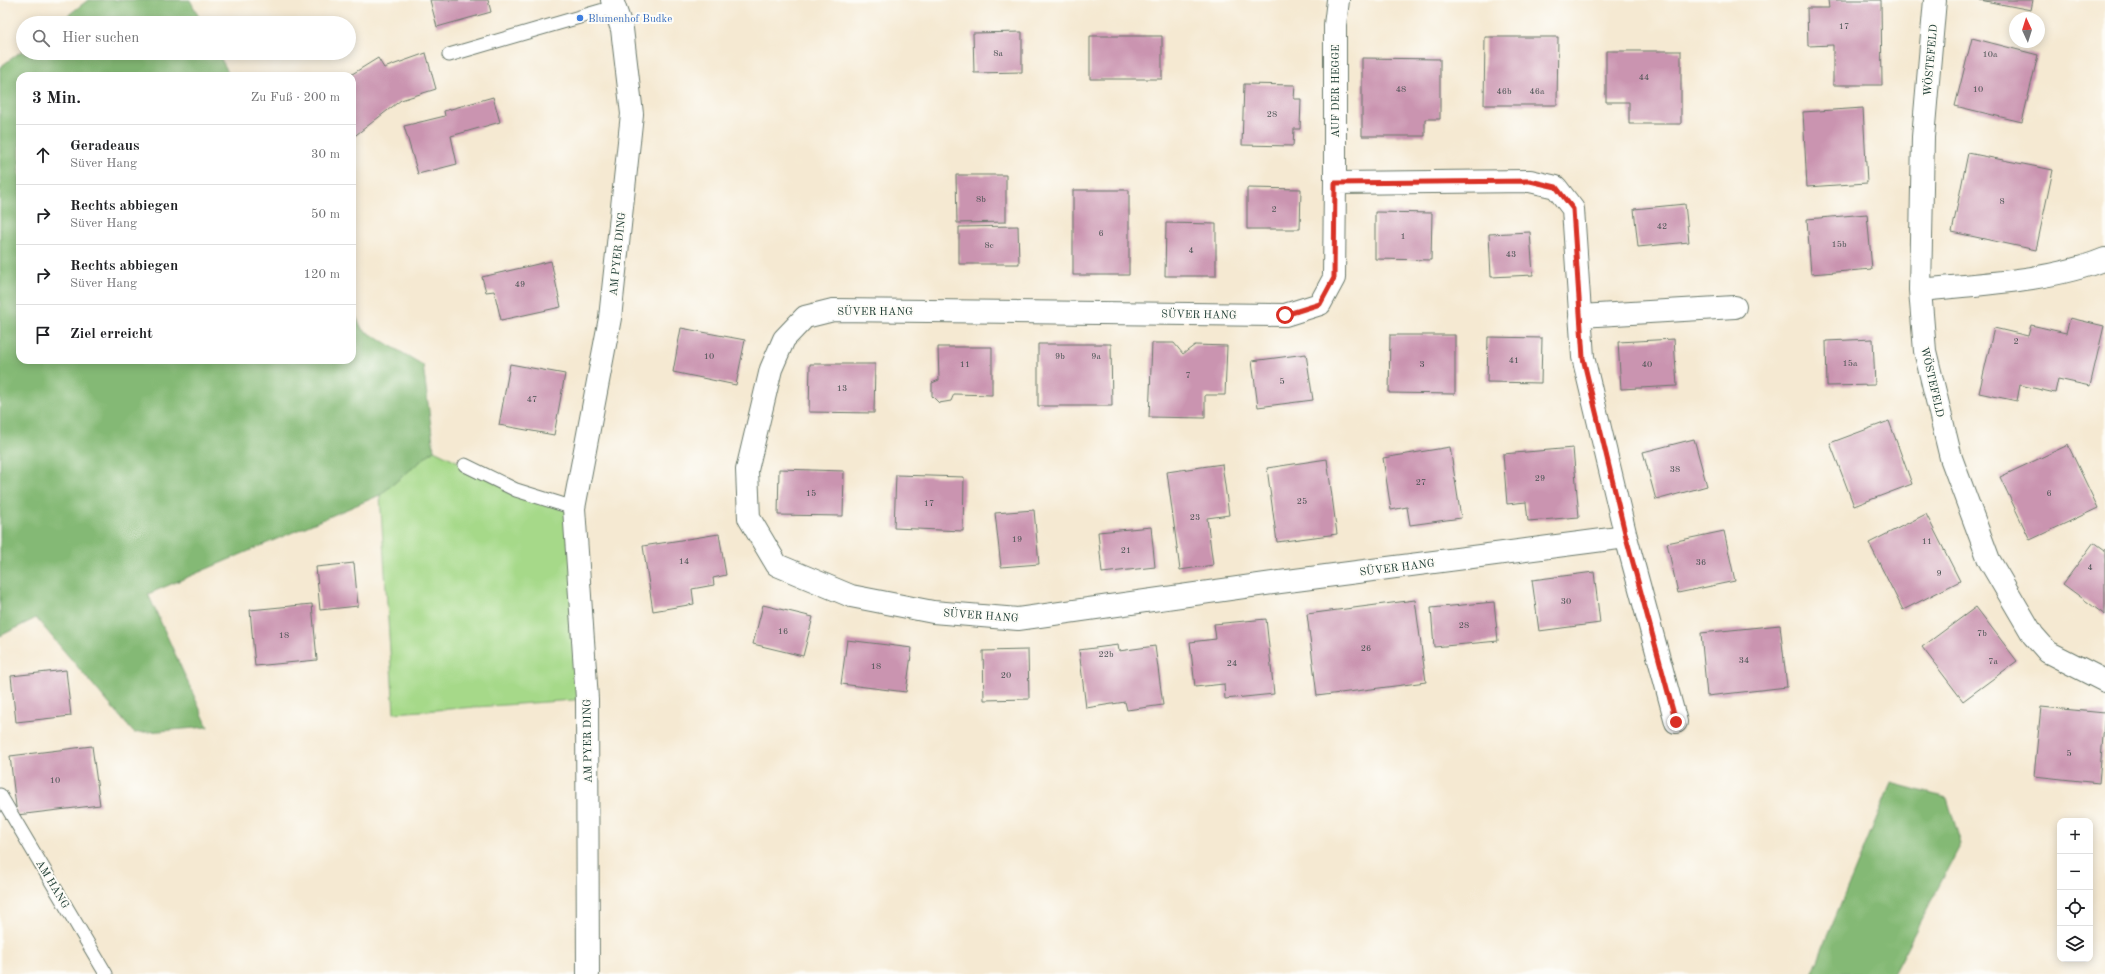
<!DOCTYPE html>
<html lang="de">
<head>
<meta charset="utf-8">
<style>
  :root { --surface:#fff; --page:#f2f2f2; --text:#202124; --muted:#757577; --line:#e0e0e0 }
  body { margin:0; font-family:"Old Standard TT",serif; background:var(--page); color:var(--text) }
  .controls { position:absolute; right:12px; bottom:12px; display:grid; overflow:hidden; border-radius:8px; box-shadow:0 2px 10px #0003 }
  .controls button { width:36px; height:36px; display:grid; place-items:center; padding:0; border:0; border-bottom:1px solid var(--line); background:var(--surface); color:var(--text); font:20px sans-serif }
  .compass { position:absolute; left:2009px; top:12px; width:36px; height:36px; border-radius:50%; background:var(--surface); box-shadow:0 2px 10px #0003; rotate:356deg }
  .stop { position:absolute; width:12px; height:12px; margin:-9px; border:3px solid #d93025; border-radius:50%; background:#fff }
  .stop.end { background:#d93025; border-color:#fff; box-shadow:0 1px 4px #0008 }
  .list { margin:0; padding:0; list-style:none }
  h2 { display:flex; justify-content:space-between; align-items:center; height:52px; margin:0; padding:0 16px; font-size:17px }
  h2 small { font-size:13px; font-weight:400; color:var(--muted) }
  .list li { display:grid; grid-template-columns:26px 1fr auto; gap:12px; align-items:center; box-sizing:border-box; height:60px; padding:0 16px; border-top:1px solid var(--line) }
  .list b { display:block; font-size:15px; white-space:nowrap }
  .list p { margin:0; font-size:13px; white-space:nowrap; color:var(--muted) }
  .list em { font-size:13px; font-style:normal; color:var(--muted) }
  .icon { flex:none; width:22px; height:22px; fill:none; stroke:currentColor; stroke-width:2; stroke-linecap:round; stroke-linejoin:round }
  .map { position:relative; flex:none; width:2105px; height:974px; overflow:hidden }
  .search { position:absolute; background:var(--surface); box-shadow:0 2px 10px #0003; left:16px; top:16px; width:340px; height:44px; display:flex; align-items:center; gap:10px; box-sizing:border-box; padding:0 14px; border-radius:22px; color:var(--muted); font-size:15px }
  .panel { position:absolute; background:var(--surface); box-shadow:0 2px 10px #0003; left:16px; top:72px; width:340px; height:292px; border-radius:12px }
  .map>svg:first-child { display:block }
  .green { fill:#a6d989; stroke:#628b5e }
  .forest { fill:#84b975; stroke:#527b54 }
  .building { fill:#ca94b0 }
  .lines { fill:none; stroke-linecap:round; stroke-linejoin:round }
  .lane-casing { stroke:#6a796b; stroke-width:15 }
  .street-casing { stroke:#6a796b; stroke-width:24 }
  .lane { stroke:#fff; stroke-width:13 }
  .street { stroke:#fff; stroke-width:22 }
  .route { stroke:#d93025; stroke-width:5 }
  .shop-dot { fill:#3f7fe0; stroke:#fdfcf7; stroke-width:1.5 }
  .labels { text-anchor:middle; stroke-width:4; stroke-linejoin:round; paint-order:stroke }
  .number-label { font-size:9px; fill:#4a5353 }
  .shop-label { font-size:11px; fill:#366cbe; stroke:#fdfcf7; text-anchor:start }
  .street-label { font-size:11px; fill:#1f3d34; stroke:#fdfcf7 }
</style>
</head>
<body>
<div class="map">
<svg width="2105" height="974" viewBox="0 0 2105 974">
  <rect width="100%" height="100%" fill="#fdfcf7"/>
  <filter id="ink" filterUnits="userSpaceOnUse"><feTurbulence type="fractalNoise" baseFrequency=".025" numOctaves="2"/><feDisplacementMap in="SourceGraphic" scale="8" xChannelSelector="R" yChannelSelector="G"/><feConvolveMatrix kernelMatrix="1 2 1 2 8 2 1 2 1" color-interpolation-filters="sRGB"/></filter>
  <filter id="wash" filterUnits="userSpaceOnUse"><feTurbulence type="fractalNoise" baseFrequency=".012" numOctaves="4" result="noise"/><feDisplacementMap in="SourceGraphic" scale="16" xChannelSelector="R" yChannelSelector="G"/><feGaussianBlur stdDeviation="0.9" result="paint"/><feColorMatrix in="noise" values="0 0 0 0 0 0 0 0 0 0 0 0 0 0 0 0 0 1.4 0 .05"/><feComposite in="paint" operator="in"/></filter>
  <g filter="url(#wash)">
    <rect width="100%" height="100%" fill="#f5e9d2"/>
    <path class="green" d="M434 450 516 490 574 508 587 699 394 713 380 495Z"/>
    <path class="forest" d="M88 0H190L202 23H58Z
      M23 50V53H218L230 76H20V360H352V309L362 329 423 365 434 450 380 495 148 594 208 727 134 733 36 618 0 636V67Z
      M1891 783 1947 798 1961 844 1893 974H1812Z"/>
    <g id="blocks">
      <path class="building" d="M430 0H488L491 12 437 27Z
        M1828 0H1881L1882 85H1833V45L1808 46 1807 8H1829Z
        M1980 0H2033L2031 10Z
        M1022 32V72L974 73 973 33Z
        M1090 36H1162V79H1090Z
        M1485 37H1558L1557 105H1484Z
        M1972 38 2038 55 2022 122 1955 106Z
        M1606 51H1681V124H1629V102H1606Z
        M426 53 436 89 401 100 352 138V76H349L378 58 384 68Z
        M1362 58 1440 59V119H1425V136H1362Z
        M1244 84 1295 85 1294 99H1301L1300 129H1294L1293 146 1242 145Z
        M493 97 500 122 451 136 457 164 418 174 404 126 445 116 444 111Z
        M1863 108 1867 183 1807 187 1803 112Z
        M1968 153 2053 170 2036 250 1952 232Z
        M956 175H1006V222L957 223Z
        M1247 188 1301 189 1300 229H1247Z
        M1073 190H1129V275H1073Z
        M1685 204 1689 242 1638 247 1634 209Z
        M1375 212 1432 213 1431 260 1375 259Z
        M1867 214 1872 269 1811 274 1807 219Z
        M1166 223 1216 224V276H1165Z
        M1018 226 1019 264H959V227Z
        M1530 232 1533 275 1491 277 1489 234Z
        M551 261 561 307 501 320 494 291 486 292 482 277Z
        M2070 318 2104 326 2090 386 2058 379 2055 393 2020 385 2017 401 1979 393 1994 328 2028 336 2031 325 2066 333Z
        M681 328 745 340 736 385 673 372Z
        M1390 335H1455V394L1389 393Z
        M1488 337 1542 338 1541 383 1487 382Z
        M1674 339 1677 386 1621 389 1618 342Z
        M1873 339 1875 385 1827 386 1826 341Z
        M1152 343H1174L1183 354 1195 345 1227 346 1225 395H1205V418L1149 417Z
        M1038 344H1111L1112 406H1038Z
        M938 347H992V395L954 394 951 401 939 403 932 396V383L939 380Z
        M1306 354 1313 400 1258 407 1252 361Z
        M510 364 565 374 554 435 499 425Z
        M810 364H875L874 413 809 412Z
        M1889 421 1912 484 1854 506 1830 443Z
        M1694 439 1707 486 1656 500 1643 452Z
        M2068 445 2098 508 2030 540 2000 477Z
        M1450 447 1461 518 1410 525 1407 507 1391 510 1383 458Z
        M1573 448 1579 517 1528 521 1526 502 1507 504 1503 454Z
        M1327 459 1337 534 1277 542 1267 468Z
        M1222 464 1229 515 1207 518 1213 565 1180 570 1167 472Z
        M779 469 844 471 843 516 778 515Z
        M896 475 964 477 963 531 894 528Z
        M1034 510 1039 564 1001 567 995 513Z
        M1926 514 1960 581 1903 610 1869 543Z
        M1151 527 1155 567 1102 573 1098 532Z
        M1724 531 1735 581 1678 593 1667 543Z
        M719 534 726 575 713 578 714 585 692 589 694 604 653 611 643 546Z
        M2094 542 2105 550V615L2063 584Z
        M354 563 358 606 320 610 316 567Z
        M1594 572 1600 623 1539 631 1532 580Z
        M1415 600 1426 682 1317 696 1307 614Z
        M1494 602 1498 641 1434 647 1431 608Z
        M312 604 317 660 255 666 250 610Z
        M763 605 813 617 803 656 753 644Z
        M1976 607 2017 661 1963 701 1922 647Z
        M1266 619 1274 694 1225 699 1224 684 1195 687 1190 642 1216 639 1214 624Z
        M1780 625 1787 687 1707 696 1701 633Z
        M847 640 912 648 906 692 841 684Z
        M1118 645 1119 651 1155 646 1163 705 1127 710 1125 702 1086 708 1079 650Z
        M1028 650 1029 699 984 700 983 651Z
        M66 670 71 716 16 722 11 676Z
        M2041 707 2105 713 2099 783 2034 776Z
        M92 746 100 805 17 815 10 756Z"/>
    </g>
  </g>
  <g filter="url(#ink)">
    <use href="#blocks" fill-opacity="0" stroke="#6a796b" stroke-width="1"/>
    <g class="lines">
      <g class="lane-casing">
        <path id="lane" d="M449 55 614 7
          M465 465 516 490 574 508
          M0 795 106 974"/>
      </g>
      <g class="street-casing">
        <path id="street" d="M1935 0 1923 137 1920 290 1925 351 1951 458 1989 560 2033 635 2048 652 2105 681
          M1335 183V25L1338 0
          M1920 290C1978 284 2052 281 2105 259
          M1580 316 1735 307
          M1626 537 1280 582 1018 619 933 612 851 596 777 565 749 518 747 470 771 369 784 339 805 317 833 310 1285 315 1320 304 1334 278 1335 183 1530 181 1556 187 1573 209 1583 357 1626 537 1676 722
          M588 974 587 699 574 508 610 318 632 114 622 29 612 0"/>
      </g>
      <use href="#lane" class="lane"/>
      <use href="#street" class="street"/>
    </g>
  </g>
  <g class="lines" filter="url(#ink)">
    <path class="route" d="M1285 315 1320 304 1334 278 1335 183 1530 181 1556 187 1573 209 1583 358 1626 537 1676 722"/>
  </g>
  <circle class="shop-dot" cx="580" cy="18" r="4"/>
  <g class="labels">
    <g class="number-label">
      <text x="1844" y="29">17</text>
      <text x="998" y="56">8a</text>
      <text x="1990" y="57">10a</text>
      <text x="1644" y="80">44</text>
      <text x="1401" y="92">48</text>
      <text x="1978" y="92">10</text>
      <text x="1504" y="94">46b</text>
      <text x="1537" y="94">46a</text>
      <text x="1272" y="117">28</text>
      <text x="981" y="202">8b</text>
      <text x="2002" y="204">8</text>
      <text x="1274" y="212">2</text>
      <text x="1662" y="229">42</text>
      <text x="1101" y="236">6</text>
      <text x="1403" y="239">1</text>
      <text x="1839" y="247">15b</text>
      <text x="989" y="248">8c</text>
      <text x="1191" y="253">4</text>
      <text x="1511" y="257">43</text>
      <text x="520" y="287">49</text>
      <text x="2016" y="344">2</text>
      <text x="709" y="359">10</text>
      <text x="1060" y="359">9b</text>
      <text x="1096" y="359">9a</text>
      <text x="1514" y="363">41</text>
      <text x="1850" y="366">15a</text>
      <text x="965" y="367">11</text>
      <text x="1422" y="367">3</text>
      <text x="1647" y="367">40</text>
      <text x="1188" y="378">7</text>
      <text x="1282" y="384">5</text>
      <text x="842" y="391">13</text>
      <text x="532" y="402">47</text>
      <text x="1675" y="472">38</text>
      <text x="1540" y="481">29</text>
      <text x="1421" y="485">27</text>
      <text x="811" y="496">15</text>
      <text x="2049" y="496">6</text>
      <text x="1302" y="504">25</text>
      <text x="929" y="506">17</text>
      <text x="1195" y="520">23</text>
      <text x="1017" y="542">19</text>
      <text x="1927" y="544">11</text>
      <text x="1126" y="553">21</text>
      <text x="684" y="564">14</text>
      <text x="1701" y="565">36</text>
      <text x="2090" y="570">4</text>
      <text x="1939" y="576">9</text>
      <text x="1566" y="604">30</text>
      <text x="1464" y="628">28</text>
      <text x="783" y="634">16</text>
      <text x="1982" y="636">7b</text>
      <text x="284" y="638">18</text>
      <text x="1366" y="651">26</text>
      <text x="1106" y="657">22b</text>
      <text x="1744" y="663">34</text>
      <text x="1993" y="664">7a</text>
      <text x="1232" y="666">24</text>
      <text x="876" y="669">18</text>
      <text x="1006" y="678">20</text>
      <text x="2069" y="756">5</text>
      <text x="55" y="783">10</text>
    </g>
    <g class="shop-label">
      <text x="588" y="22">Blumenhof Budke</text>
    </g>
    <g class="street-label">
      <text transform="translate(1930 60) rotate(-85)" y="4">WÖSTEFELD</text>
      <text transform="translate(1335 91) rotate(-90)" y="4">AUF DER HEGGE</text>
      <text transform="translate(617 254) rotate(-84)" y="4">AM PYER DING</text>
      <text x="875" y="315">SÜVER HANG</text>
      <text transform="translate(1199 314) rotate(1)" y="4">SÜVER HANG</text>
      <text transform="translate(1933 382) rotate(77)" y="4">WÖSTEFELD</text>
      <text transform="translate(1397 567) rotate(-7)" y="4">SÜVER HANG</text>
      <text transform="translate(981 615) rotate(4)" y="4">SÜVER HANG</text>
      <text transform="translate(587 741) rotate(-91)" y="4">AM PYER DING</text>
      <text transform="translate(53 884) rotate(59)" y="4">AM HANG</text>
    </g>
  </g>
</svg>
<div class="controls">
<button>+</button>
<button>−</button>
<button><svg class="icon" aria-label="locate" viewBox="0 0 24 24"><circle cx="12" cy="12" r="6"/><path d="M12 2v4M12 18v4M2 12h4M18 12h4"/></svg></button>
<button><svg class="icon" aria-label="layers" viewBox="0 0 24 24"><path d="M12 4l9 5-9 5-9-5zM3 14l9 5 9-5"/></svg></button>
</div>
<svg class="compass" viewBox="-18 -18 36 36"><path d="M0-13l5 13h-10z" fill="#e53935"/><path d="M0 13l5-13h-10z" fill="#757577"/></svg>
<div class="stop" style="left:1285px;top:315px"></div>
<div class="stop end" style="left:1676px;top:722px"></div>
<div class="search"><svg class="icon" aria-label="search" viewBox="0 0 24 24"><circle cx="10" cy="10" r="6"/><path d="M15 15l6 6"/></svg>Hier suchen</div>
<section class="panel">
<h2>3 Min.<small>Zu Fuß · 200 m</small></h2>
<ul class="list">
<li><svg class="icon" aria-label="ahead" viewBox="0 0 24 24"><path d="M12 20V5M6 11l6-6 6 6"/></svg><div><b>Geradeaus</b><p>Süver Hang</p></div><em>30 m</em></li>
<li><svg class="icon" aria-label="right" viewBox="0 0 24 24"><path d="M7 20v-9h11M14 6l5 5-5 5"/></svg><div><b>Rechts abbiegen</b><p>Süver Hang</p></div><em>50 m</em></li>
<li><svg class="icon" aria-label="right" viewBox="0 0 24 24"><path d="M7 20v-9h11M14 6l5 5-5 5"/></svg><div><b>Rechts abbiegen</b><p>Süver Hang</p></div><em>120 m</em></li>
<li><svg class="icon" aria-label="arrive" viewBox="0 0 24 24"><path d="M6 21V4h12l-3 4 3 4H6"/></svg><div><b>Ziel erreicht</b></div></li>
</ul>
</section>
</div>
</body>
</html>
